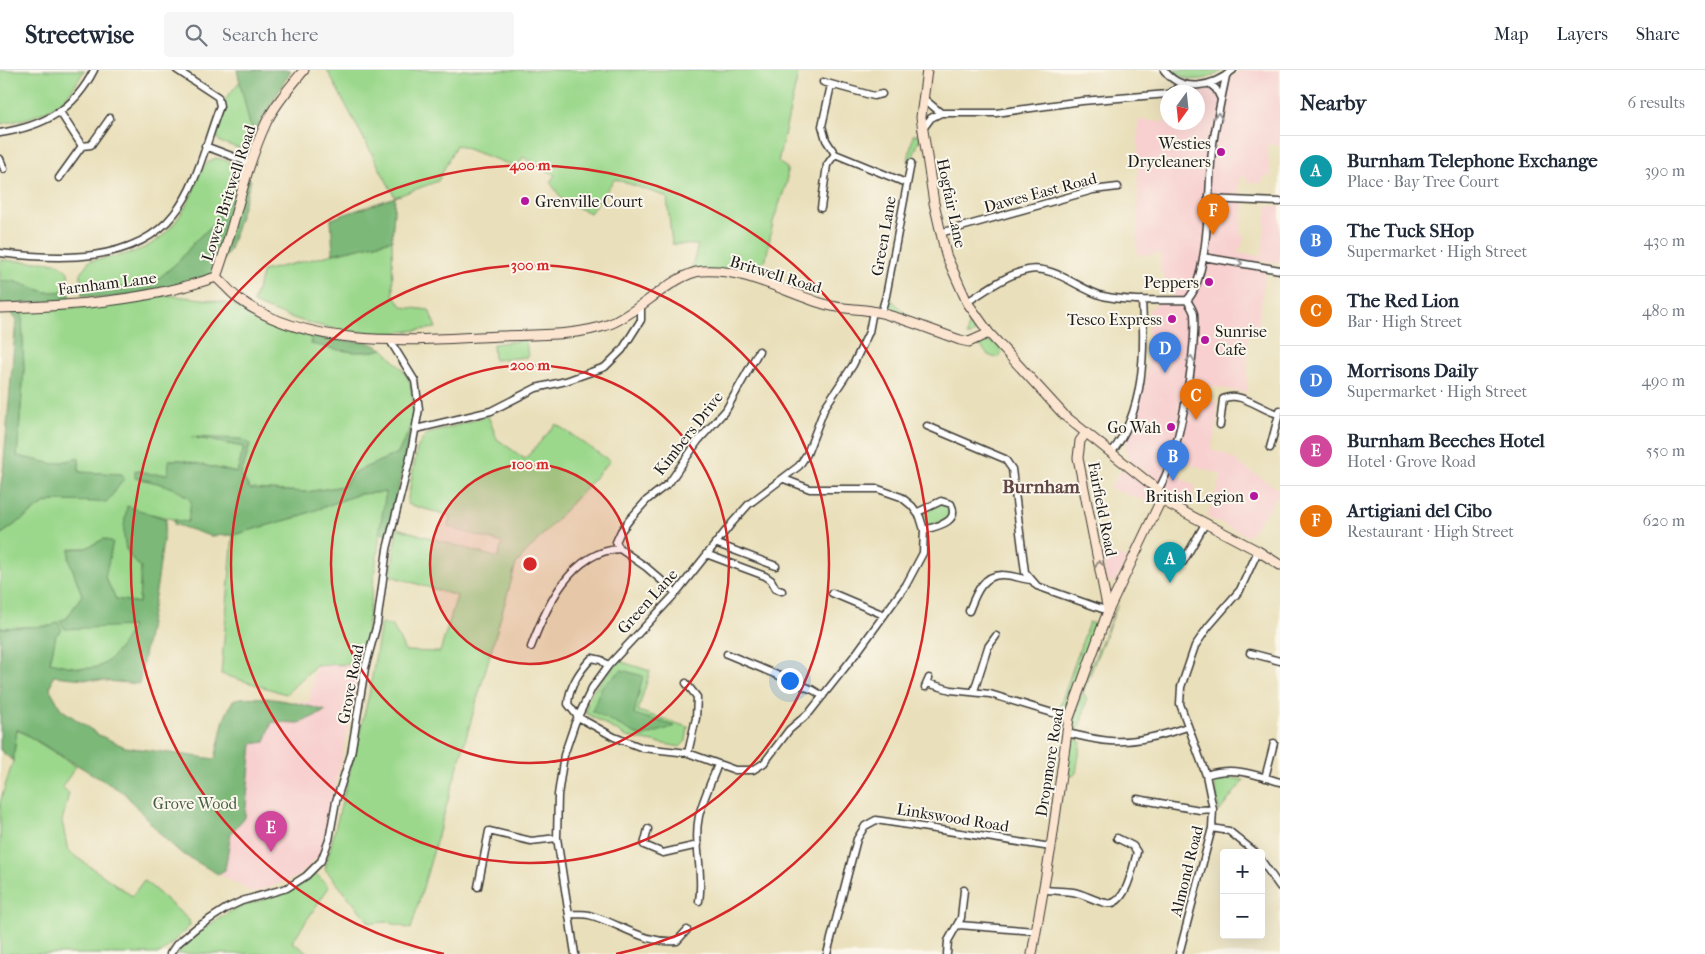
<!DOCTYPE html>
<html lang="en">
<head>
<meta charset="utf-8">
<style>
  :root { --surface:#fff; --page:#f6f6f7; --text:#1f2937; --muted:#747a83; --line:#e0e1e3; --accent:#b5179e }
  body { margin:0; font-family:"IM FELL French Canon",serif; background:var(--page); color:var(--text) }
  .controls { position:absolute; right:15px; bottom:15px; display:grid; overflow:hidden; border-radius:5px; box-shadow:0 5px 20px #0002 }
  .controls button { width:45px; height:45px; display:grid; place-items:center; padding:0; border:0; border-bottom:1px solid var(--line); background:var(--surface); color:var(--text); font:25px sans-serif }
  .compass { position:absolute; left:1160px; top:15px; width:45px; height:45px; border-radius:50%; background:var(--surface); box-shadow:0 5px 20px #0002; rotate:195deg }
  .you { position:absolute; left:789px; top:610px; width:18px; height:18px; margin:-12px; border:4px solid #fff; border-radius:50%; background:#1a73e8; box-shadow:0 0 0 8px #1a73e833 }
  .badge { display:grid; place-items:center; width:32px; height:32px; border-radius:50%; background:var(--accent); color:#fff; font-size:16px; font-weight:700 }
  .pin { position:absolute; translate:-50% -41px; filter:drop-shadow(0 1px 2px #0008) }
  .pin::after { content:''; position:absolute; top:26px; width:18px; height:15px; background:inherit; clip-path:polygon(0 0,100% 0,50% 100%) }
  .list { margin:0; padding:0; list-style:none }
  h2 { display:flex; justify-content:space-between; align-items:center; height:65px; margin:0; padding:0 20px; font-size:21px }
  h2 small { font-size:16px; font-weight:400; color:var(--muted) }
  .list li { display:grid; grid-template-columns:32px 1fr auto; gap:15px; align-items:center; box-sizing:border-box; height:70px; padding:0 20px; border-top:1px solid var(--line) }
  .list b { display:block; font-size:19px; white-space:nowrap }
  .list p { margin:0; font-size:16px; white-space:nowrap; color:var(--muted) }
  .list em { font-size:16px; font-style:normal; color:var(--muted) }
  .icon { flex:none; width:28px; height:28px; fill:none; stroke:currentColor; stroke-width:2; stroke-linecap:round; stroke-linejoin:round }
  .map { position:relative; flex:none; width:1280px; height:884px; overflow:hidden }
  header { display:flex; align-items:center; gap:30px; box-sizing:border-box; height:70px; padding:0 25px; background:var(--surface); border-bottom:1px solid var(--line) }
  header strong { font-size:24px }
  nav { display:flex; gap:28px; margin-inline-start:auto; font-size:18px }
  .search { width:350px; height:45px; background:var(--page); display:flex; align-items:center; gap:12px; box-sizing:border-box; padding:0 18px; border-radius:5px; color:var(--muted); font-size:19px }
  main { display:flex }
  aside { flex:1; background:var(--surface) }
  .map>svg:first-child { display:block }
  .built { fill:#f7d0cf }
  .green { fill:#9bd88c; stroke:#5c7a54 }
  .forest { fill:#7cb878; stroke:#4c6a4a }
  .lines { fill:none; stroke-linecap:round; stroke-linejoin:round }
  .street-casing { stroke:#3b3934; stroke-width:9 }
  .secondary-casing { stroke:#3b3934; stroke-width:11 }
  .street { stroke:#fff; stroke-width:6 }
  .secondary { stroke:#fce5d0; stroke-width:9 }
  .oneway { stroke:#999 }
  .oneway2 { stroke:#978b7f }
  .ring { fill:none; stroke:#d62828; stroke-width:2.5 }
  .poi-dot { fill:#b5179e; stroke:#fbf7ec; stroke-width:2 }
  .labels { text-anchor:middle; stroke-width:4; stroke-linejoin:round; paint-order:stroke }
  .poi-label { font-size:16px; fill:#1c1c1c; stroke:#fbf7ec; text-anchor:end }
  .street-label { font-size:16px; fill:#1c1c1c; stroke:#fbf7ec }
  .park-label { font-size:16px; fill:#485e43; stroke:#fbf7ec }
  .quarter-label { font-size:19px; font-weight:bold; fill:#614745; stroke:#fbf7ec }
  .centre { fill:#d62828; stroke:#fbf7ec; stroke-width:2.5 }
  .ring-label { font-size:15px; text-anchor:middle; font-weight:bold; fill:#d62828; stroke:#fbf7ec; stroke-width:4; stroke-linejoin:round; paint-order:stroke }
</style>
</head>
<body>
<header>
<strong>Streetwise</strong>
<div class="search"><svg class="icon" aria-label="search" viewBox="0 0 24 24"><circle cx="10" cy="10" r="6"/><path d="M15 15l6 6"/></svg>Search here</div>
<nav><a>Map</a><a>Layers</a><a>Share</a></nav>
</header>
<main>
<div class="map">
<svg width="1280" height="884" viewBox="0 0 1280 884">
  <rect width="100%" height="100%" fill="#fbf7ec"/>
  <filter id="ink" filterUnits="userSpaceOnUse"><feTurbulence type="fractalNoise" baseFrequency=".02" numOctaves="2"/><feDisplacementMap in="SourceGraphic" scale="10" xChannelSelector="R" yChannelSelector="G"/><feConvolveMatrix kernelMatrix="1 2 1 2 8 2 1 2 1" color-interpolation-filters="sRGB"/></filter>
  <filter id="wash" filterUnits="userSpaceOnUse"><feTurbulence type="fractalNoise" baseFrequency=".0096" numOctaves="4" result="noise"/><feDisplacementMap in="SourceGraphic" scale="20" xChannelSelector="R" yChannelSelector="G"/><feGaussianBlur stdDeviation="1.12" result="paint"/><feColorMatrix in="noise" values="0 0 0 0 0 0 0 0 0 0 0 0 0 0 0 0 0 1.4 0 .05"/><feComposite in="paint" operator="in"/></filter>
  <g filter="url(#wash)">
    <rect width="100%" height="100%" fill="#e9dfba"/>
    <path class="built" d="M1240 0H1280V75L1266 74 1271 106 1263 107V113L1248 112 1247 107H1240L1238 125 1244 133 1240 164 1244 165 1241 179H1238L1237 183 1262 186 1267 136H1280V193L1257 191 1256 197 1266 199 1257 266 1248 264 1247 323 1210 316V319L1191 322 1190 325 1217 332V352L1211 380 1229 385 1228 387 1238 391V393L1280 420V424L1248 466 1207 447 1222 405 1176 389 1172 403 1196 416 1188 437 1165 423 1156 409 1130 391 1125 375 1146 308 1149 240 1159 232H1179L1171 222 1170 211H1164V203H1160V184L1137 185 1138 50 1166 52 1165 26 1167 25 1168 52H1198V22H1177L1208 19 1230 9Z
      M1123 398 1155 422 1151 433 1110 418Z
      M1101 480 1128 489 1115 512 1108 511 1106 508Z
      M362 594 321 783 300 806 253 823 195 791 240 634 309 632 316 595Z"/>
    <path class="green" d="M0 0H84C65 39 40 47 0 54Z
      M327 0H799L778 92 787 98V112L773 152 766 189C757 207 710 201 691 201L698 175 672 174 667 127 615 109 590 143 564 132 550 112 555 105 523 87 517 97 456 75 438 111 395 127Z
      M1173 0H1223C1209 11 1186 14 1173 0Z
      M240 11 250 55 256 60 248 76 238 78 220 72 214 62 223 32Z
      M913 65H920V68L911 92 908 91Z
      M216 88 229 91 235 97 215 153 196 170 179 191 158 209 140 216 114 219 92 213 81 216 80 204 89 191C111 187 139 184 156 171 171 160 182 144 190 128 198 112 198 95 216 88Z
      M392 170 393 224 403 237 429 240 436 258C417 260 398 263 379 263 334 263 294 250 253 233L263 201Z
      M0 190 58 193 68 202 69 221 46 222 13 211H0Z
      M167 225C190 228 215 229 237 236 260 243 284 266 310 263L311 274C335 279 359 286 383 279L403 300 410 312 413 327 412 355 398 383 353 403 344 416 306 422 250 419 241 405 250 375 197 368 244 377 237 403 182 390H170L168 404 135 408C152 411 180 417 191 431L188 453 152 444 125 478 141 497 139 533 116 529 105 507 104 469 86 478H73L69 489 82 525 67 548 133 556C127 569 112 593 97 597 82 601 64 595 50 593L56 564 51 556 0 558V465L44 434 53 431 107 432 121 404 79 402V388L54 394 17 386 24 301 22 241 99 236Z
      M888 226 906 244 905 247 890 241 885 233Z
      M969 244 977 256 976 261 971 266H967Z
      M526 270 528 287 494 290 493 274Z
      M984 271 995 273 1003 282 996 288 988 285 978 273Z
      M488 346 497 369 525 389 556 354 610 391 516 494 411 859 388 852 370 853 325 799 369 625 381 553 393 556 405 581 440 582 457 526 391 506 397 458 498 488 502 473 448 457 450 446 407 434 417 379 425 365Z
      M386 422 362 594 316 595 286 624 221 604 233 465 294 448 359 424Z
      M942 434 948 435 950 442 949 448 933 455 927 454 922 446 925 440Z
      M1118 534 1083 622 1087 629 1080 657 1078 660 1074 658 1072 654 1088 603Z
      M1089 552 1097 555 1067 640 1063 643 1059 639Z
      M619 591 650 601 638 641 688 657 686 671 680 677 627 667 586 643C586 622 607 606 619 591Z
      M17 659 76 696 62 717 69 723 62 751 68 781 132 826 144 810 189 850 190 856 160 884H0V732L13 691Z
      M1074 669 1079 670 1081 673 1076 703 1073 706 1068 705 1066 702 1071 671Z
      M1227 707 1244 710 1219 742 1215 715 1219 709Z
      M316 804 329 817 292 872 310 884H176L201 860 236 838 290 821Z"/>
    <path class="forest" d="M237 0H291L256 60 250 55Z
      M235 97 251 110 230 179 215 204C181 213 115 236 82 225L81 216 92 213 114 219 140 216 158 209 179 191 196 170 215 153Z
      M395 127 392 170 333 184 331 149Z
      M0 211H13L46 222 69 221 71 230 0 235Z
      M22 241 24 301 17 386 54 394 79 388V402L122 404 124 409 107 432 53 431 44 434 0 465V418L3 402 16 250 11 242Z
      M310 263 345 271 368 272 383 279C358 286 335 279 311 274Z
      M412 355 388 465 379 463 386 422 359 424 294 448 233 465 210 466 174 454V450L188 452 191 431C180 417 152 411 135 408V400L152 404H168L169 390H182L237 403 244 377 192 367 242 369 250 374 241 405 250 419 306 422 344 416 353 403 398 383Z
      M127 436 166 449 157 515 139 614 53 606 50 619 61 639 99 665 125 677 215 689 224 649 233 630C255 622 303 634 326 641L299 653 272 652 265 672 252 674 245 747 231 763 225 800 218 804 181 783 163 767 124 723 17 659 13 691 0 680V558L51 556 58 552 62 560 56 565 50 592C64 595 83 601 97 597 111 594 128 568 132 556L65 559 60 551 67 548 82 525 69 489 70 479 86 478 104 469 113 472 105 507 116 529 139 533 141 497C119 481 123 460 127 436Z
      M622 600 643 606 634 644 675 656 642 667 592 641 602 616Z"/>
  </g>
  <g filter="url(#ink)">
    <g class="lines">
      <g class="street-casing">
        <path id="street" d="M1164 0C1182 24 1213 17 1233 0
          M823 12 874 26 882 24
          M1210 14 1216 19 1221 29
          M831 15 822 56 826 70 835 84 906 113
          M1172 22 1182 14
          M923 28 941 43
          M60 42 82 76
          M922 60 931 48 941 43H996L1082 31 1168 24
          M0 63C44 56 74 40 94 0
          M205 76 250 93
          M0 89 4 99
          M59 108 82 76 91 75 110 48
          M1208 129 1280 132
          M821 138 827 95 835 84
          M940 163 1093 120 1118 117
          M0 183C56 190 135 194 174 144 197 117 207 69 220 36L218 27 177 0
          M1203 187 1280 200
          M967 232C985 221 1007 204 1028 200 1055 195 1079 220 1103 226 1130 232 1159 230 1187 230
          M881 243 886 226 911 93
          M1220 355 1223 329C1239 320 1262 340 1278 344
          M927 356 1005 389 1012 399 1025 502 1037 516 1108 541
          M416 359 491 341 536 318 566 311 605 297 622 280 641 250V237
          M1270 378 1280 340
          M1111 383C1145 342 1145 281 1142 230
          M1158 420C1179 388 1197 282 1194 244 1193 239 1189 234 1187 230 1210 209 1208 114 1212 81 1215 56 1221 31 1226 6
          M918 442 941 431 951 434C960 452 938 456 924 460
          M715 473 776 496
          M706 484 765 506 771 510 776 519 782 521
          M1183 492 1205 454
          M676 523 646 497 620 479 616 472 621 461 630 449 647 430 669 413 698 371 726 340 759 281
          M832 523 884 545
          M969 541C975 526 982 504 1003 505 1012 505 1021 509 1031 510
          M531 577C546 537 571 481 620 479
          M1250 583 1280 591
          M727 584 813 620 823 626
          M608 596 601 590 592 588C580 600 569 617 568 634L578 647 614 667 643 678 688 683 735 700H753L764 693 789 660 810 642 858 581 906 515 923 483 924 460 920 447 912 436 901 427 878 419H810L784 409
          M686 613 697 627 696 648 688 683
          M927 613 951 620 990 624 1069 648
          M925 617 929 608
          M974 621 988 577 996 566
          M1067 663C1081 666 1095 670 1110 671 1135 673 1164 665 1187 657
          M1206 705C1233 696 1253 704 1280 712
          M1265 708 1274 673
          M1137 729 1200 740 1213 739
          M1212 758 1229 761 1256 783
          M648 759 644 775 663 783 698 775
          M1261 790 1280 817
          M478 817 489 761 531 771 557 768
          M1043 819C1053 822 1063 820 1073 822 1084 824 1095 831 1106 833 1126 838 1133 796 1137 782L1133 776 1117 768
          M699 831C704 803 693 774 699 746 703 728 712 711 718 694
          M570 844C576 844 583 844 589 845 620 853 643 874 677 871L687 860
          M959 855 1035 861
          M170 884 176 875 196 858 227 838 242 831 287 818 306 806 321 791 329 770 336 731 351 684 365 598 377 554 387 479 410 388 419 339 415 311 389 269
          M575 884 557 768 558 725 564 685 575 653 592 618 608 596 676 523 732 453 749 434 799 396 807 384 825 337 853 295 869 262 873 241
          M827 884 857 769 865 756 876 750 1051 777
          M947 884 948 871 961 848 964 820
          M1179 884 1212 758 1213 739 1206 705 1180 634 1181 617 1195 576 1208 557 1240 520 1258 481"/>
      </g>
      <g class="secondary-casing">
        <path id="secondary" d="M927 0 921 47 934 133 946 185 967 232 989 263 1065 346 1158 420 1161 430
          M216 207C224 214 231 223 239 229 309 281 418 270 500 266 537 264 574 267 610 254 639 243 674 203 702 201 745 198 786 223 827 235 845 240 864 238 881 243 908 250 934 261 960 270L969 272 989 263
          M216 207C235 156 243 103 266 53 275 34 291 16 304 0
          M0 238C72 236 147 231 216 207
          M1086 363 1080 371 1078 388 1108 541
          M1161 430 1258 481 1280 495
          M1032 884 1051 777 1069 648 1108 541 1161 430"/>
      </g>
      <use href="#street" class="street"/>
      <use href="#secondary" class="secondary"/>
    </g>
    <defs><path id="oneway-chevron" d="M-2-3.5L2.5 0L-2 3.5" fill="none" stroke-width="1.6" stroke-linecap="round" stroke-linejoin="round" transform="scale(1.25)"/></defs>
    <g class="oneway">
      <use href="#oneway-chevron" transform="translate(1218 46) rotate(-79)"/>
      <use href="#oneway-chevron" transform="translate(1239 193) rotate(10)"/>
      <use href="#oneway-chevron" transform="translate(1191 289) rotate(-82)"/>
    </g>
    <use class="oneway2" href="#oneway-chevron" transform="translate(1099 494) rotate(-102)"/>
  </g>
  <circle cx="530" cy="494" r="100" fill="#d62828" fill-opacity=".12"/>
  <g class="ring">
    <circle cx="530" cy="494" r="100"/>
    <circle cx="530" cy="494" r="199"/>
    <circle cx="530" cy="494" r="299"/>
    <path d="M444 884A399 399 0 1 1 616 884"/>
  </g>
  <g class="poi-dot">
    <circle cx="1221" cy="82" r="5"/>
    <circle cx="525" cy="131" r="5"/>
    <circle cx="1209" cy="212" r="5"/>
    <circle cx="1172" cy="249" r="5"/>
    <circle cx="1205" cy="270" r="5"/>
    <circle cx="1171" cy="357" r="5"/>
    <circle cx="1254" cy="426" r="5"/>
  </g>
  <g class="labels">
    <g class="poi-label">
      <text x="1211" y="79">Westies<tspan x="1211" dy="18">Drycleaners</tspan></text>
      <text x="535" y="137" text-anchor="start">Grenville Court</text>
      <text x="1199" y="218">Peppers</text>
      <text x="1162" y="255">Tesco Express</text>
      <text x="1215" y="267" text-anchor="start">Sunrise<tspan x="1215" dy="18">Cafe</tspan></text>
      <text x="1161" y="363">Go Wah</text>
      <text x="1244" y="432">British Legion</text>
    </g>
    <g class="street-label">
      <text transform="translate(1040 122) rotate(-15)" y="6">Dawes East Road</text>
      <text transform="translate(228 123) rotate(-72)" y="6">Lower Britwell Road</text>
      <text transform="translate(952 133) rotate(78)" y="6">Hogfair Lane</text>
      <text transform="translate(883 166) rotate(-80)" y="6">Green Lane</text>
      <text transform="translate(776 204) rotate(17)" y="6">Britwell Road</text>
      <text transform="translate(107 213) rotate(-7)" y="6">Farnham Lane</text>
      <text transform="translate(688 363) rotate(-52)" y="6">Kimbers Drive</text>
      <text transform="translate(1103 439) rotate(79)" y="6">Fairfield Road</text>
      <text transform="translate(647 531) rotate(-48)" y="6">Green Lane</text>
      <text transform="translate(350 614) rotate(-79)" y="6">Grove Road</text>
      <text transform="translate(1049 692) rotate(-81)" y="6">Dropmore Road</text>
      <text transform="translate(953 747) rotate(9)" y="6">Linkswood Road</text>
      <text transform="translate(1186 801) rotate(-76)" y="6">Almond Road</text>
    </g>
    <g class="park-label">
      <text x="195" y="739">Grove Wood</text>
    </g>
    <g class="quarter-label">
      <text x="1041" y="423">Burnham</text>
    </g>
  </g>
  <circle cx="530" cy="494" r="8" class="centre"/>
  <g class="ring-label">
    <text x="530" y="100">400 m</text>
    <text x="530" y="200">300 m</text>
    <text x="530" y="300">200 m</text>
    <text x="530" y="399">100 m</text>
  </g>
</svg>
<div class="controls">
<button>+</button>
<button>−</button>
</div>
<svg class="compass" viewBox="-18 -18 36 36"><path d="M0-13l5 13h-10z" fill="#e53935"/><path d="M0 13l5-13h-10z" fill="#747a83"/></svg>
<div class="you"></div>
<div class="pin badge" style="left:1170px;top:513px;background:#0f9aa8">A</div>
<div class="pin badge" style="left:1173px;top:411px;background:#3f7fe0">B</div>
<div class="pin badge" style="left:1196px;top:350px;background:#e8710a">C</div>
<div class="pin badge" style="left:1165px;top:303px;background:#3f7fe0">D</div>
<div class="pin badge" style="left:271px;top:782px;background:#d1479c">E</div>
<div class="pin badge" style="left:1213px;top:165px;background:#e8710a">F</div>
</div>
<aside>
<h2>Nearby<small>6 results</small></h2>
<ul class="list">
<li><span class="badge" style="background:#0f9aa8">A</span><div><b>Burnham Telephone Exchange</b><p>Place · Bay Tree Court</p></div><em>390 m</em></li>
<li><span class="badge" style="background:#3f7fe0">B</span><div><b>The Tuck SHop</b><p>Supermarket · High Street</p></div><em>430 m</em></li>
<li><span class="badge" style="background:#e8710a">C</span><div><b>The Red Lion</b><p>Bar · High Street</p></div><em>480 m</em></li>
<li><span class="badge" style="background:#3f7fe0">D</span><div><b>Morrisons Daily</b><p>Supermarket · High Street</p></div><em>490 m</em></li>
<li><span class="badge" style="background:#d1479c">E</span><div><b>Burnham Beeches Hotel</b><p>Hotel · Grove Road</p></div><em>550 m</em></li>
<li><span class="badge" style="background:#e8710a">F</span><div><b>Artigiani del Cibo</b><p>Restaurant · High Street</p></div><em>620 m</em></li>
</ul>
</aside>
</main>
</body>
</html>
